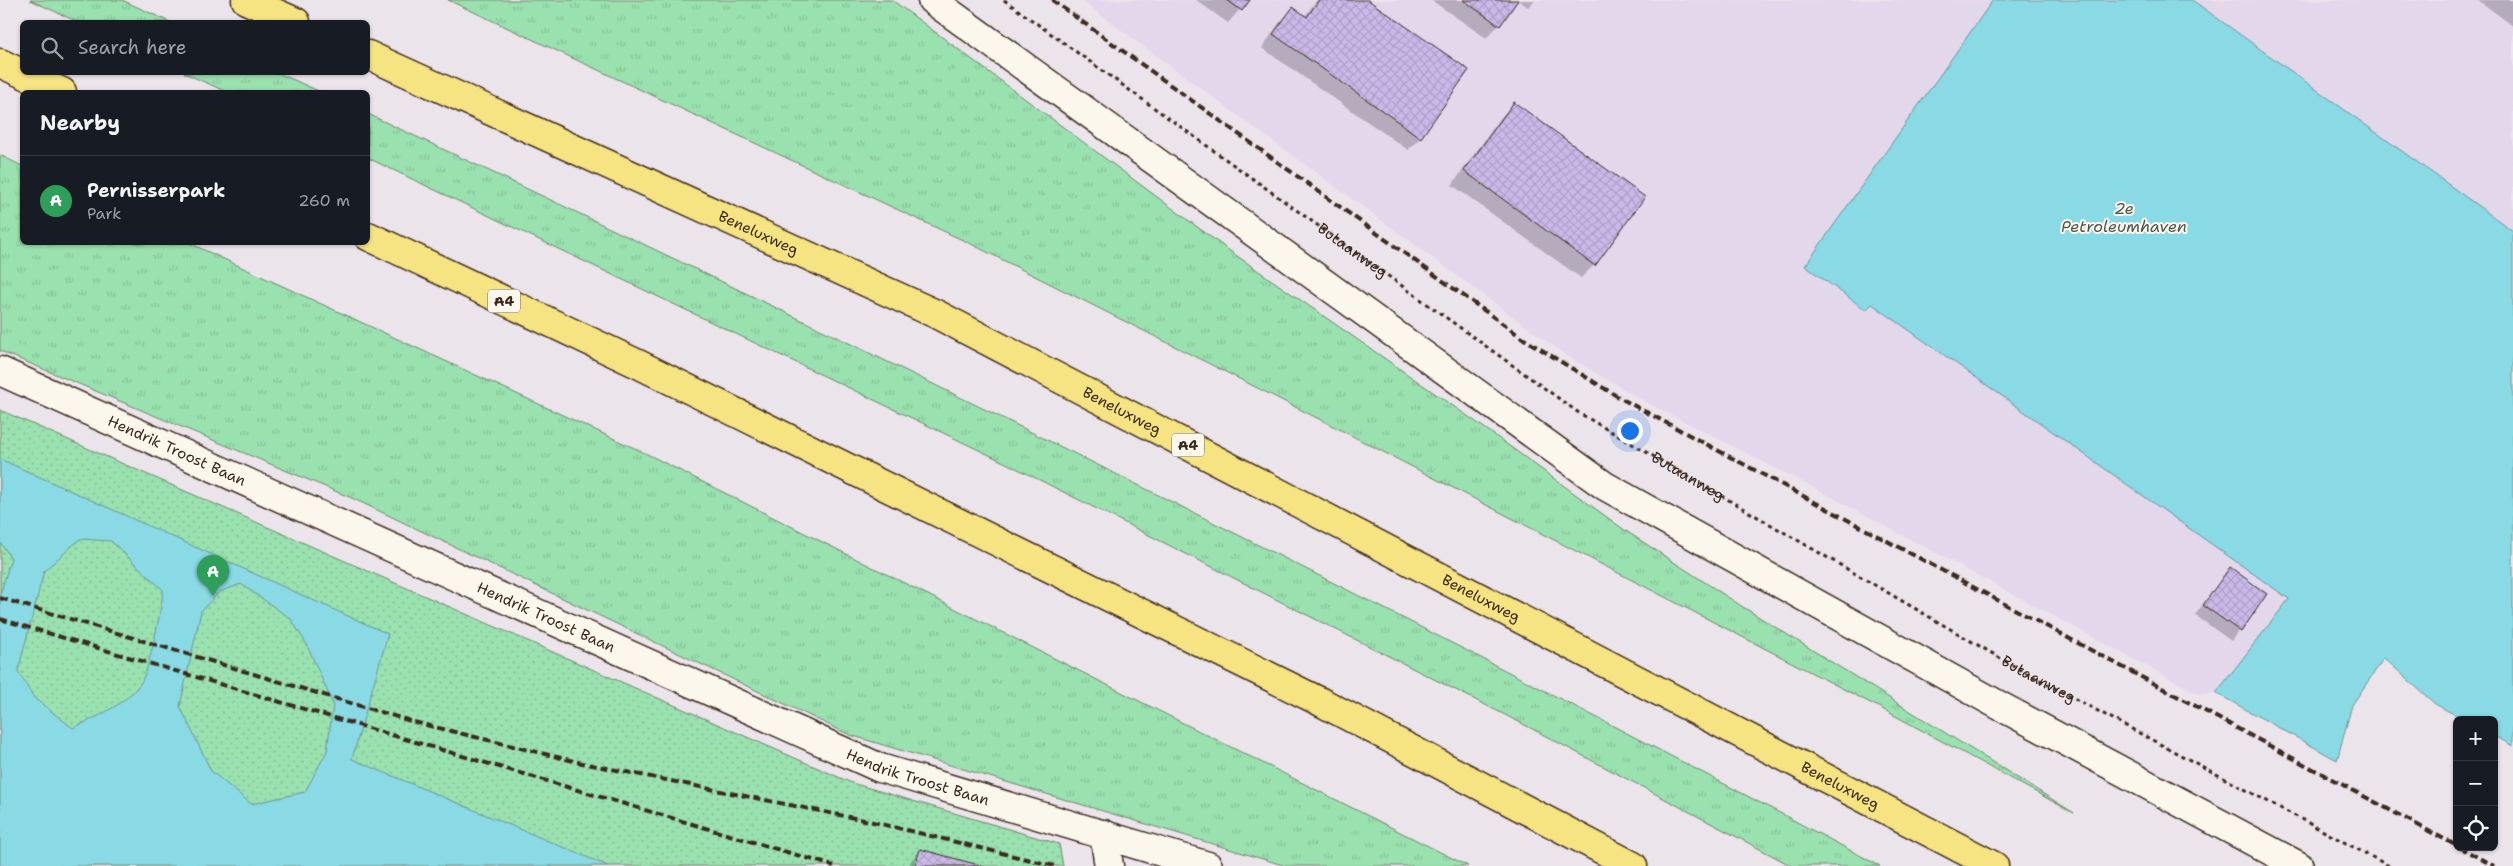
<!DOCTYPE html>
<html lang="en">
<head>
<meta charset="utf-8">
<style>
  :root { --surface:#171b24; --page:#20242c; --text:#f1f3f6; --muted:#9ea1a6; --line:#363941; --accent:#b45309 }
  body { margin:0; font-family:"Shantell Sans",sans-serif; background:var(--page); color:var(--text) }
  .controls { position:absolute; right:15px; bottom:15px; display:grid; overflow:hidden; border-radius:8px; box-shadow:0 1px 4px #0004 }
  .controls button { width:45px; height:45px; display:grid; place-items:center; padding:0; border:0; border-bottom:1px solid var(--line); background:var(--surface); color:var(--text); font:25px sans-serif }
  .you { position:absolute; left:1629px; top:430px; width:18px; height:18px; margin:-12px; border:4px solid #fff; border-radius:50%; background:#1a73e8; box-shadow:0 0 0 8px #1a73e833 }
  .badge { display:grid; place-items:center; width:32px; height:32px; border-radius:50%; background:var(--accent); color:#fff; font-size:16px; font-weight:700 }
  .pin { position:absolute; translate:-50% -41px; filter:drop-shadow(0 1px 2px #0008) }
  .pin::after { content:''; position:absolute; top:26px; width:18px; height:15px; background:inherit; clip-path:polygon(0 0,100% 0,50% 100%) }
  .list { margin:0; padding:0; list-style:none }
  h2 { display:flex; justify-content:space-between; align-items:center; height:65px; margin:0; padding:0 20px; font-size:21px }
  h2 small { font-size:16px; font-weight:400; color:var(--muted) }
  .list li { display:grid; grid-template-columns:32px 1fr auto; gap:15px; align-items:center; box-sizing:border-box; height:90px; padding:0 20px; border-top:1px solid var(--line) }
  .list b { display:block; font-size:19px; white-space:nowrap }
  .list p { margin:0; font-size:16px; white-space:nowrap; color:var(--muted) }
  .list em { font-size:16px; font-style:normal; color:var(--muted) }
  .icon { flex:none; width:28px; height:28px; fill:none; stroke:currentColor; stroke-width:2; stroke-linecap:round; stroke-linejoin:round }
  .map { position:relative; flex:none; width:2513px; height:866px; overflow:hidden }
  .search { position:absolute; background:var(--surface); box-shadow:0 1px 4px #0004; left:20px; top:20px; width:350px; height:55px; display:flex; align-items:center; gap:12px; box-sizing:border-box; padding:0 18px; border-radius:8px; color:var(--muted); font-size:19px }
  .panel { position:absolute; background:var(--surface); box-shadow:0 1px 4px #0004; left:20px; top:90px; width:350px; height:155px; border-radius:8px }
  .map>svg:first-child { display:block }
  .built { fill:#e2d7eb }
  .grass { fill:url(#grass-tufts); stroke:#6a8666 }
  .park { fill:url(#park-dots); stroke:#6a8666 }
  .water { fill:#89dae4; stroke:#6a9495; fill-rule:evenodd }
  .shadow { fill:#0003 }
  .building { fill:url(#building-cross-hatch); stroke:#3b2a1e }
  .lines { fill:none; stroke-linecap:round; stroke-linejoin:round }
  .street-casing { stroke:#3b2a1e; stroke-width:31 }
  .highway-casing { stroke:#3b2a1e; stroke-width:31 }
  .path { stroke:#3b2a1e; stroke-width:3; stroke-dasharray:4 4; stroke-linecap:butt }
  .street { stroke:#fbf7ec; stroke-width:28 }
  .highway { stroke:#f6e381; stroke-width:28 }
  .rail { stroke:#3b2a1e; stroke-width:4; stroke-dasharray:8 4; stroke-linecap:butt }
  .labels { text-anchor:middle; stroke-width:4; stroke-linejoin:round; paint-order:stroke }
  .shield { fill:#fbf7ec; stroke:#75685c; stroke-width:1 }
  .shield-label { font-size:14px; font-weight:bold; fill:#3b2a1e }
  .street-label { font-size:15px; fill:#3b2a1e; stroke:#fbf7ec }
  .water-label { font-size:16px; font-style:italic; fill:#4e5650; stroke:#fbf7ec }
</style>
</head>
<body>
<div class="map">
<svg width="2513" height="866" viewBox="0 0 2513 866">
  <defs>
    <pattern id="grass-tufts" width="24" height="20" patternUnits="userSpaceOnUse" patternTransform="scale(1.25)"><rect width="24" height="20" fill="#99e1af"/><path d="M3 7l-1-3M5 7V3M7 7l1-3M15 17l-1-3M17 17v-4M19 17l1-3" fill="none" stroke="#85c196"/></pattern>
    <pattern id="park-dots" width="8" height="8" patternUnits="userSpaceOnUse" patternTransform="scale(1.25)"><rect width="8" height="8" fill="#99e1af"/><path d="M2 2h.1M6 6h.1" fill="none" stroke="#85c196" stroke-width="1.8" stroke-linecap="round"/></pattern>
    <pattern id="building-cross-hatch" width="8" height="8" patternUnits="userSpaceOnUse" patternTransform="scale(1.25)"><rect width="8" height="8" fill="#c9b9ea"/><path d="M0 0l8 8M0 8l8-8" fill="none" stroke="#ae9fc8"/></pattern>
  </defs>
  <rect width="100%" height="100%" fill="#ece4eb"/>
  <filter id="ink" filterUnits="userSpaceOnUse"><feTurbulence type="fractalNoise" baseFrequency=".02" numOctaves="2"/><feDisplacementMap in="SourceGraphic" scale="10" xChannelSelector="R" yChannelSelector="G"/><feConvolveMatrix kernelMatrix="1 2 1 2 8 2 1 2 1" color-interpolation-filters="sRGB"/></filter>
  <g filter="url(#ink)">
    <path class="built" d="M1080 0H1993L1805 266 1866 310 1872 304 2290 599 2216 693 2199 694 1826 494 1646 402 1567 356Z
      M2192 0H2513V231Z"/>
    <path class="grass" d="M30 0H122L170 22H78Z
      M448 0H892L1227 249 1479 424 1626 531 1743 607 2074 813 1888 712 1333 426 969 243Z
      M184 73H278L321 92H227Z
      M368 114C877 352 1383 602 1880 866H1792L1521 723 1006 463 368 158Z
      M0 155 22 166V242L189 243 645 453 1468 866H1286L850 735 354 499 0 351Z"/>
    <path class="park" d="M0 410 852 783 1059 844 1063 866H0Z"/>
    <path class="water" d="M1993 0H2192L2513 231V746L2494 736V720H2465L2435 704 2384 658 2352 705 2337 760 2216 693 2289 599 1872 304 1866 310 1805 266Z
      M0 459 388 634 352 759 608 866H0V595L11 558 0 542ZM80 539 111 541 163 590C162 607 149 672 140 684 124 705 97 717 73 728L34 698 18 671 44 571ZM241 584 291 619 307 645 333 704 327 751 305 792 251 804 211 771 180 706 201 611 219 592Z"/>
    <path class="shadow" d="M1196 0H1248L1228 23Z
      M1317 0H1366L1421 137 1408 150 1262 48 1280 22 1293 9 1304 17Z
      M1431 0H1517L1499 25 1486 38Z
      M1517 0H1535L1528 7Z
      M2478 0H2513V26Z
      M1514 104 1594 265 1581 278 1452 185 1501 117Z
      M2230 568 2266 594 2231 641 2195 615Z
      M920 851 977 866H909L911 860Z"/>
    <path class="building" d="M1227 0H1250L1242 11Z
      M1319 0H1368L1469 70 1421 138 1273 34 1293 7 1307 17Z
      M1463 0H1518L1500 26Z
      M1514 102 1645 197 1595 266 1464 171Z
      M2230 567 2267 594 2241 632 2203 605Z
      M920 849 982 866H915Z"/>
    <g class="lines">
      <g class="street-casing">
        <g id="street">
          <path d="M932 0 1605 486 2002 707 2299 866"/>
          <path id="s2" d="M0 371 880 768 1208 866"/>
          <path d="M1104 834 1109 866"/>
        </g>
      </g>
      <g class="highway-casing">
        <g id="highway">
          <path d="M246 0 296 22"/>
          <path id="s3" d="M368 55 936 314 1994 866"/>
          <path d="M0 63 62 92"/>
          <path d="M368 236 640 365 1321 702 1633 866"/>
        </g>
      </g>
      <path class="path" id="s1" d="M1004 0 1579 413 2019 669 2389 866"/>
      <use href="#street" class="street"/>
      <use href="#highway" class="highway"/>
      <path class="rail" d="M1052 0 1524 339 1620 398 2457 846
        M0 598 414 722 582 763 869 821 1055 866
        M0 619 834 866
        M2459 847 2494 866"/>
    </g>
  </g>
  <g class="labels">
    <g class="shield">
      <rect x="488" y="289.5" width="32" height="23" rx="4"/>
      <rect x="1172" y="433.5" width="32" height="23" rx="4"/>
    </g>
    <g class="shield-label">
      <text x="504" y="306">A4</text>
      <text x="1188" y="450">A4</text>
    </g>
    <g class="street-label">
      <text dy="5" stroke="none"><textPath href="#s3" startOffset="429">Beneluxweg</textPath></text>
      <text dy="5" stroke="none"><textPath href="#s1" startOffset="429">Butaanweg</textPath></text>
      <text dy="5" stroke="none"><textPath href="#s3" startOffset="834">Beneluxweg</textPath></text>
      <text dy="5" stroke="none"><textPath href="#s2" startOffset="194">Hendrik Troost Baan</textPath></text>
      <text dy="5" stroke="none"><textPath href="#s1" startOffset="834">Butaanweg</textPath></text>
      <text dy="5" stroke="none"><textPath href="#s3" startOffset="1239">Beneluxweg</textPath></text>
      <text dy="5" stroke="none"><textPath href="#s2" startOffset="599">Hendrik Troost Baan</textPath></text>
      <text dy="5" stroke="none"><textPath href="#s1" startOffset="1239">Butaanweg</textPath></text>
      <text dy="5" stroke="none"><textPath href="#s2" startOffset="1004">Hendrik Troost Baan</textPath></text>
      <text dy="5" stroke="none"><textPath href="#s3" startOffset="1644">Beneluxweg</textPath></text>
    </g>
    <g class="water-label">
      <text x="2124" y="214">2e<tspan x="2124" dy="18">Petroleumhaven</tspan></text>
    </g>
  </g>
</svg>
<div class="controls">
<button>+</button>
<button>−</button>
<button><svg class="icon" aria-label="locate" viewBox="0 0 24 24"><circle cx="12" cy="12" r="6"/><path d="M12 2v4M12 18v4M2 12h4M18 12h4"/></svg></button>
</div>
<div class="you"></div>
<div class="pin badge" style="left:213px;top:596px;background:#2e9e5b">A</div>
<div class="search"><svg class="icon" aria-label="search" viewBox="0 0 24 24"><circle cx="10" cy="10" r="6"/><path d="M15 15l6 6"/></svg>Search here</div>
<section class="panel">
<h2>Nearby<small></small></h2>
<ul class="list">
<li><span class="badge" style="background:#2e9e5b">A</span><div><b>Pernisserpark</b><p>Park</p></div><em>260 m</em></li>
</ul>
</section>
</div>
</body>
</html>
